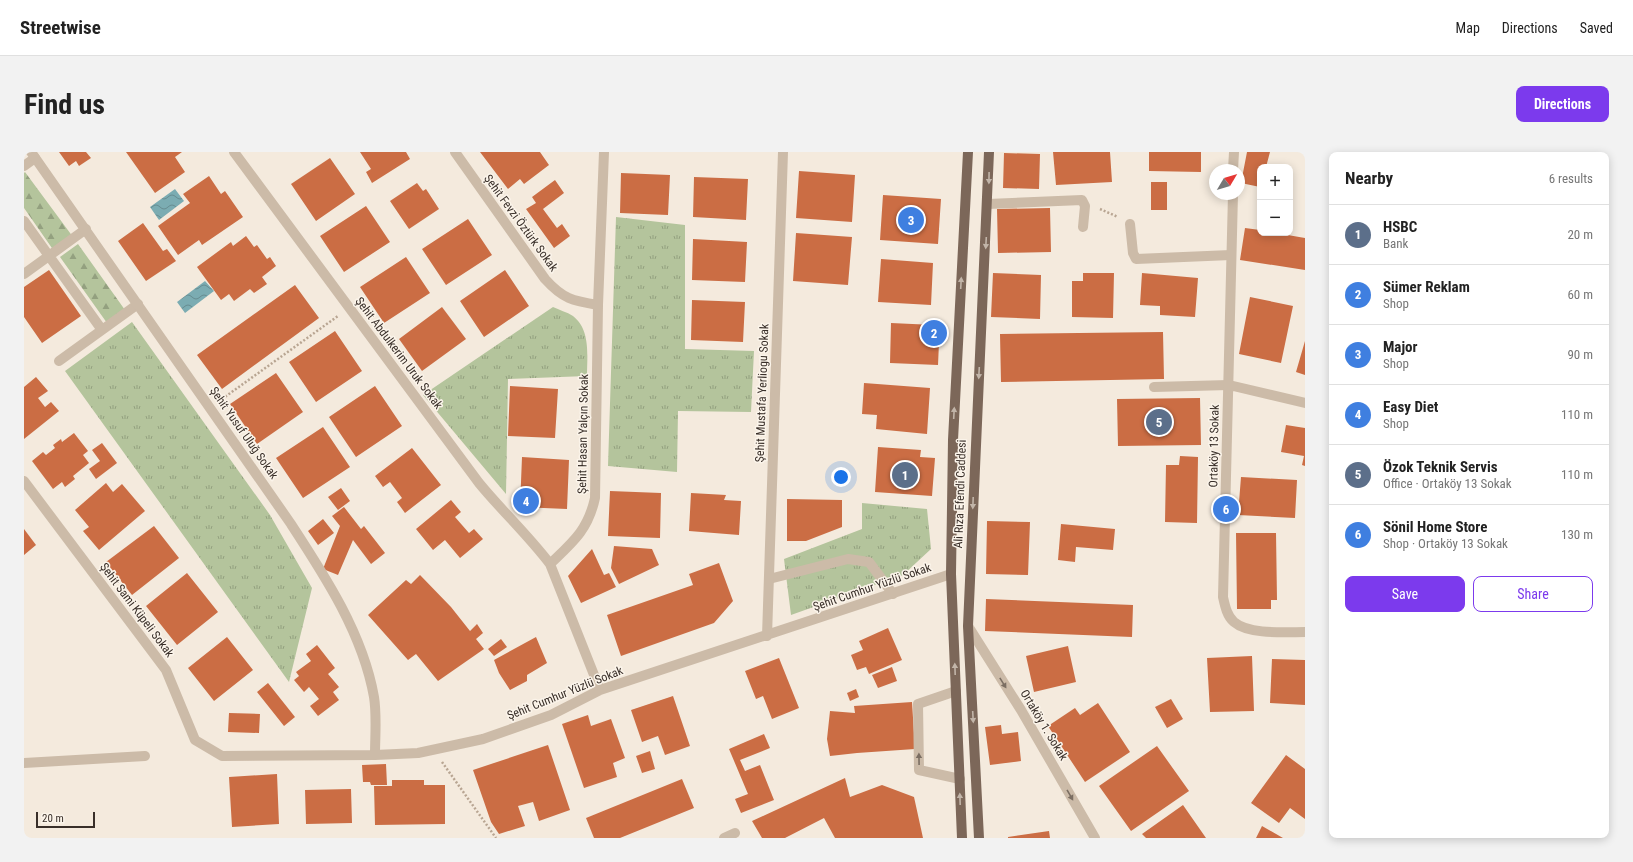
<!DOCTYPE html>
<html lang="en">
<head>
<meta charset="utf-8">
<style>
  :root { --surface:#fff; --page:#f2f2f2; --text:#222; --muted:#767676; --line:#e0e0e0; --accent:#7c3aed }
  body { margin:0; font-family:"Roboto Condensed",sans-serif; background:var(--page); color:var(--text) }
  .controls { position:absolute; right:12px; top:12px; display:grid; overflow:hidden; border-radius:8px; box-shadow:0 2px 10px #0003 }
  .controls button { width:36px; height:36px; display:grid; place-items:center; padding:0; border:0; border-bottom:1px solid var(--line); background:var(--surface); color:var(--text); font:20px sans-serif }
  .compass { position:absolute; left:1185px; top:12px; width:36px; height:36px; border-radius:50%; background:var(--surface); box-shadow:0 2px 10px #0003; rotate:52deg }
  .scale { position:absolute; left:12px; bottom:10px; width:59px; box-sizing:border-box; padding-left:4px; border:2px solid #392f29; border-top:0; font-size:11px; line-height:14px; white-space:nowrap; color:#392f29; -webkit-text-stroke:3px #fbf4ea; paint-order:stroke }
  .you { position:absolute; left:817px; top:325px; width:14px; height:14px; margin:-10px; border:3px solid #fff; border-radius:50%; background:#1a73e8; box-shadow:0 0 0 6px #1a73e833 }
  .badge { display:grid; place-items:center; width:26px; height:26px; border-radius:50%; background:var(--accent); color:#fff; font-size:13px; font-weight:700 }
  .pin { position:absolute; translate:-50% -50%; border:2px solid #fff; box-shadow:0 1px 4px #0006 }
  .list { margin:0; padding:0; list-style:none }
  h2 { display:flex; justify-content:space-between; align-items:center; height:52px; margin:0; padding:0 16px; font-size:17px }
  h2 small { font-size:13px; font-weight:400; color:var(--muted) }
  .list li { display:grid; grid-template-columns:26px 1fr auto; gap:12px; align-items:center; box-sizing:border-box; height:60px; padding:0 16px; border-top:1px solid var(--line) }
  .list b { display:block; font-size:15px; white-space:nowrap }
  .list p { margin:0; font-size:13px; white-space:nowrap; color:var(--muted) }
  .list em { font-size:13px; font-style:normal; color:var(--muted) }
  .actions { display:flex; gap:8px; padding:12px 16px }
  .actions a { flex:1; padding:9px 0; border:1px solid var(--accent); border-radius:8px; text-align:center; font-size:14px; color:var(--accent) }
  .actions .main { background:var(--accent); color:#fff }
  .map { position:relative; flex:none; width:1281px; height:686px; overflow:hidden; border-radius:8px }
  header { display:flex; align-items:center; gap:24px; box-sizing:border-box; height:56px; padding:0 20px; background:var(--surface); border-bottom:1px solid var(--line) }
  header strong { font-size:19px }
  nav { display:flex; gap:22px; margin-inline-start:auto; font-size:14px }
  .intro { display:flex; align-items:center; justify-content:space-between; box-sizing:border-box; height:96px; padding:0 24px }
  h1 { margin:0; font-size:28px }
  .button { padding:10px 18px; border-radius:8px; background:var(--accent); color:#fff; font-size:14px; font-weight:700 }
  main { display:flex; gap:24px; padding:0 24px }
  aside { flex:1; background:var(--surface); border-radius:8px; box-shadow:0 2px 10px #0003 }
  .map>svg:first-child { display:block }
  .grass { fill:url(#grass-tufts) }
  .forest { fill:url(#forest-firs) }
  .water { fill:url(#water-waves) }
  .building { fill:#cb6d44 }
  .lines { fill:none; stroke-linecap:round; stroke-linejoin:round }
  .path { stroke:#b8a592; stroke-width:2.5; stroke-dasharray:2 2; stroke-linecap:butt }
  .lane { stroke:#ccbba8; stroke-width:10 }
  .street { stroke:#ccbba8; stroke-width:10 }
  .primary { stroke:#7c6759; stroke-width:10 }
  .oneway { fill:#c2b5a9 }
  .oneway2 { fill:#7b6e62 }
  .labels { text-anchor:middle; stroke-width:3; stroke-linejoin:round; paint-order:stroke }
  .street-label { font-size:12px; fill:#392f29; stroke:#fbf4ea }
</style>
</head>
<body>
<header>
<strong>Streetwise</strong>
<nav><a>Map</a><a>Directions</a><a>Saved</a></nav>
</header>
<div class="intro"><h1>Find us</h1><a class="button">Directions</a></div>
<main>
<div class="map">
<svg width="1281" height="686" viewBox="0 0 1281 686">
  <defs>
    <pattern id="grass-tufts" width="24" height="20" patternUnits="userSpaceOnUse"><rect width="24" height="20" fill="#b4c49c"/><path d="M3 7l-1-3M5 7V3M7 7l1-3M15 17l-1-3M17 17v-4M19 17l1-3" fill="none" stroke="#93a07f"/></pattern>
    <pattern id="forest-firs" width="22" height="20" patternUnits="userSpaceOnUse"><rect width="22" height="20" fill="#b4c49c"/><path d="M5 1l3.5 6h-7zM16 11l3.5 6h-7z" fill="#93a07f"/></pattern>
    <pattern id="water-waves" width="16" height="10" patternUnits="userSpaceOnUse"><rect width="16" height="10" fill="#7bacb2"/><path d="M0 5q4-4 8 0t8 0" fill="none" stroke="#668c91"/></pattern>
  </defs>
  <rect width="100%" height="100%" fill="#f4eadd"/>
  <path class="grass" d="M592 65 661 73V197L730 199 727 260 654 259 653 320 584 314Z
    M529 155C535 158 543 160 549 164 567 178 563 204 563 224L484 227 482 342 399 243Z
    M108 170 246 363 288 436 265 530 41 219Z
    M838 351 903 357 907 397 879 423 767 463 760 407 838 377Z"/>
  <path class="forest" d="M1 20 49 85 30 99 0 56V21Z
    M54 92 101 158 83 171 36 105Z"/>
  <path class="water" d="M151 37 160 49 135 68 126 55Z
    M181 129 190 139 161 161 153 150Z"/>
  <path class="building" d="M35 0H62L67 6 55 14 52 9 45 14Z
    M102 0H158L151 5 161 20 131 41Z
    M336 0H382L386 7 348 31 342 20 347 17Z
    M456 0H516L525 13 500 32 496 27 484 37Z
    M1029 0H1086L1088 30 1032 33Z
    M1125 0H1177V20L1125 19Z
    M1223 0H1246L1242 15H1236V35L1217 31Z
    M980 1 1016 2 1015 37 979 36Z
    M306 6 331 42 292 69 267 32Z
    M775 19 831 23 828 70 772 66Z
    M597 21 646 23 644 63 596 61Z
    M185 24 197 42 201 39 219 65 178 93 175 88 154 103 134 74 166 51 159 42Z
    M670 25 724 27 722 68 669 65Z
    M531 28 540 41 519 57 533 76 538 72 546 84 530 96 502 57 512 51 508 45Z
    M1127 30H1143V58H1127Z
    M393 31 399 39 402 37 415 57 385 77 366 49Z
    M859 43 917 47 914 92 856 88Z
    M342 54 366 90 320 120 296 84Z
    M1026 56 1027 100 974 101 973 57Z
    M444 67 468 103 422 133 398 97Z
    M119 71 139 99 143 97 152 109 122 129 94 89Z
    M1221 76 1236 78V81H1252L1281 86V118L1216 108Z
    M772 81 828 85 824 133 769 129Z
    M222 84 230 95 233 93 243 107 246 105 252 114 238 125 243 132 230 141 226 137 210 149 205 142 197 148 173 115 207 90 209 94Z
    M669 87 723 90 721 130 668 128Z
    M382 105 406 141 360 171 336 135Z
    M857 107 909 111 907 153 854 150Z
    M25 118 57 164 18 191 0 165V135Z
    M481 118 505 154 460 185 436 149Z
    M969 121 1017 123 1016 167 967 165Z
    M1059 121H1090L1089 166 1048 165V129H1059Z
    M1118 121 1174 126 1171 165 1136 163V154L1116 153Z
    M271 133 295 166 198 237 173 203Z
    M1226 145 1269 154 1257 211 1215 202Z
    M668 148 721 150 719 190 667 188Z
    M418 155 442 187 398 219 375 187Z
    M910 168H916L914 213 866 211 867 171 910 173Z
    M311 179 338 219 292 250 265 210Z
    M1139 180 1140 227 977 230 976 182Z
    M1281 189V223L1272 220Z
    M252 221 279 260 233 292 206 252Z
    M12 225 24 239 14 246 21 255 27 250 35 259 0 287V235Z
    M840 231 906 236 903 282 852 277 853 263 838 262Z
    M351 234 378 274 332 305 305 265Z
    M486 234 534 237 531 286 484 284Z
    M1176 246 1177 293 1094 294 1093 247Z
    M1262 273 1281 276V314L1278 313 1280 304 1257 300Z
    M299 275 326 315 279 346 252 306Z
    M50 281 64 299 59 303 65 311 49 324 51 327 41 335 38 330 29 337 8 309 19 300 22 303 31 296 29 293 37 287 38 290Z
    M78 291 93 311 72 327 65 317 76 309 68 298Z
    M854 295 897 298 896 305 911 306 908 344 851 340Z
    M388 296 417 333 381 361 373 350 378 346 366 330 359 335 351 324Z
    M1156 304 1174 305 1173 371 1141 370 1142 313H1155Z
    M498 305 545 308 543 357 496 355Z
    M1217 325 1273 328 1271 366 1214 363Z
    M82 331 89 340 98 332 121 359 75 398 59 379 65 375 51 358Z
    M317 336 326 349 314 358 304 345Z
    M586 339 637 341 636 386 584 384Z
    M667 341 702 343 700 348 717 349 715 383 665 379Z
    M763 347 818 348V375L782 389H763Z
    M427 348 437 360 431 365 445 381 450 377 459 387 436 406 421 388 409 398 392 377Z
    M320 355 337 377 340 374 361 401 347 412 329 388 314 423 299 417 316 374 308 364Z
    M299 367 310 381 294 393 284 379Z
    M963 369 1006 370 1004 423 962 422Z
    M1037 372 1091 377 1089 398 1052 395 1051 410 1034 408Z
    M130 374 155 406 108 443 82 410Z
    M0 377 12 393 0 403Z
    M1212 381H1252L1253 448H1247V457H1213Z
    M590 394 628 397 635 413 595 432 587 416Z
    M568 397 580 423 585 421 592 435 557 451 544 424Z
    M695 411 709 449 690 471 597 504 583 463 669 433 665 422Z
    M163 421 194 460 153 493 122 454Z
    M396 423 427 455 446 479 453 472 459 481 452 487 460 497 414 529 392 502 384 508 344 463 382 428 387 432Z
    M962 447 1109 453 1108 485 961 479Z
    M864 476 878 508 845 522 842 515 833 518 827 503 839 498 835 489Z
    M203 485 229 518 190 549 164 516Z
    M512 485 523 511 503 523V529L486 538 475 521 470 508Z
    M477 487 483 495 470 504 464 497Z
    M293 493 311 516 304 522 315 535 309 540 315 548 294 564 286 554 295 547 285 535 280 540 270 528 275 524 272 520 287 509 282 502Z
    M1044 494 1052 530 1010 540 1002 504Z
    M1228 504 1230 559 1186 560 1183 506Z
    M755 506 775 556 748 567 739 544 732 547 721 519Z
    M1248 507 1281 508V553L1246 551Z
    M868 515 873 529 854 536 848 523Z
    M244 531 271 565 260 574 233 540Z
    M832 537 835 545 826 549 823 541Z
    M649 544 666 594 641 603 634 584 618 590 607 558Z
    M1147 547 1159 567 1143 576 1131 555Z
    M888 550 891 597 833 601 806 604 803 587 806 559 831 561 830 554Z
    M1074 551 1106 600 1061 630 1024 574 1051 556 1056 563Z
    M205 561 236 562 235 581 204 580Z
    M564 563 567 574 587 567 601 606 589 611 593 625 560 636 538 572Z
    M977 573 978 582 994 580 997 609 966 613 961 575Z
    M740 582 746 596 716 608 721 619 736 613 750 648 717 661 711 647 724 642 705 597Z
    M524 593 546 658 515 669 509 650 494 654 501 674 475 682 467 670 449 618Z
    M1133 594 1165 639 1107 679 1075 634Z
    M626 599 631 617 618 621 612 604Z
    M1262 603 1281 617V667L1266 656 1255 671 1227 651Z
    M362 612 363 633H347L346 630H339L338 613Z
    M253 622 255 672 208 675 205 625Z
    M821 626 826 645 858 633 890 645 899 686H811L800 666 761 686H738L728 669Z
    M658 627 670 656 596 686H570L562 666Z
    M368 628H400V633H421V672L351 673 350 634H368Z
    M327 637 328 671 282 672 281 638Z
    M1159 653 1182 686H1122L1118 682Z
    M1238 674 1259 686H1232Z
    M1025 679 1026 686H984V685Z"/>
  <g class="lines">
    <path class="path" d="M1076 57 1094 65
      M198 247 314 164
      M418 610 472 686"/>
    <path class="lane" d="M0 14 11 6
      M964 52 1058 48 1061 54 1059 75
      M0 69 78 178
      M1106 72 1109 101 1112 107 1207 103
      M0 122 62 77
      M35 209 114 152
      M1130 235 1205 233
      M745 427 824 407 845 410 869 442
      M932 539 894 552 895 618 936 627
      M0 611 121 604
      M700 686 711 681"/>
    <path class="street" d="M7 0 267 372C301 424 339 482 350 545 353 564 351 584 351 603
      M210 0 455 331C478 359 504 383 526 412
      M431 0 521 127C539 147 549 149 574 153
      M1209 18 1210 0
      M1209 42 1199 445C1201 454 1203 464 1210 470 1225 483 1262 480 1281 480
      M1205 233 1281 251
      M0 329 142 518 171 588 198 604 351 603 394 601 459 587 527 563 576 538 927 422
      M944 474 997 558 1071 686
      M743 484 759 0
      M576 538 526 412C549 390 564 378 571 346L574 153 580 0"/>
    <path class="primary" d="M938 686 927 422 929 288 944 0
      M955 686 944 474 965 0"/>
  </g>
  <defs><path id="oneway-solid" d="M-6-.8H1V-3.2L6.5 0L1 3.2V.8H-6Z"/></defs>
  <g class="oneway">
    <use href="#oneway-solid" transform="translate(965 26) rotate(91)"/>
    <use href="#oneway-solid" transform="translate(962 91) rotate(93)"/>
    <use href="#oneway-solid" transform="translate(937 131) rotate(-87)"/>
    <use href="#oneway-solid" transform="translate(955 221) rotate(93)"/>
    <use href="#oneway-solid" transform="translate(930 261) rotate(-87)"/>
    <use href="#oneway-solid" transform="translate(949 351) rotate(92)"/>
    <use href="#oneway-solid" transform="translate(931 517) rotate(-92)"/>
    <use href="#oneway-solid" transform="translate(949 565) rotate(87)"/>
    <use href="#oneway-solid" transform="translate(936 647) rotate(-92)"/>
  </g>
  <g class="oneway2">
    <use href="#oneway-solid" transform="translate(979 531) rotate(58)"/>
    <use href="#oneway-solid" transform="translate(895 607) rotate(-91)"/>
    <use href="#oneway-solid" transform="translate(1046 643) rotate(60)"/>
  </g>
  <g class="labels">
    <g class="street-label">
      <text transform="translate(497 71) rotate(54)" y="4">Şehit Fevzi Öztürk Sokak</text>
      <text transform="translate(375 201) rotate(53)" y="4">Şehit Abdulkerim Uruk Sokak</text>
      <text transform="translate(738 241) rotate(-88)" y="4">Şehit Mustafa Yerliogu Sokak</text>
      <text transform="translate(220 281) rotate(55)" y="4">Şehit Yusuf Uluğ Sokak</text>
      <text transform="translate(559 282) rotate(-89)" y="4">Şehit Hasan Yalçın Sokak</text>
      <text transform="translate(1190 294) rotate(-89)" y="4">Ortaköy 13 Sokak</text>
      <text transform="translate(936 342) rotate(-88)" y="4">Ali Rıza Efendi Caddesi</text>
      <text transform="translate(848 435) rotate(-19)" y="4">Şehit Cumhur Yüzlü Sokak</text>
      <text transform="translate(113 458) rotate(53)" y="4">Şehit Sami Küpeli Sokak</text>
      <text transform="translate(541 541) rotate(-22)" y="4">Şehit Cumhur Yüzlü Sokak</text>
      <text transform="translate(1020 573) rotate(59)" y="4">Ortaköy 1. Sokak</text>
    </g>
  </g>
</svg>
<div class="controls">
<button>+</button>
<button>−</button>
</div>
<svg class="compass" viewBox="-18 -18 36 36"><path d="M0-13l5 13h-10z" fill="#e53935"/><path d="M0 13l5-13h-10z" fill="#767676"/></svg>
<div class="scale">20 m</div>
<div class="you"></div>
<div class="pin badge" style="left:881px;top:323px;background:#5c6f8a">1</div>
<div class="pin badge" style="left:910px;top:181px;background:#3f7fe0">2</div>
<div class="pin badge" style="left:887px;top:68px;background:#3f7fe0">3</div>
<div class="pin badge" style="left:502px;top:349px;background:#3f7fe0">4</div>
<div class="pin badge" style="left:1135px;top:270px;background:#5c6f8a">5</div>
<div class="pin badge" style="left:1202px;top:357px;background:#3f7fe0">6</div>
</div>
<aside>
<h2>Nearby<small>6 results</small></h2>
<ul class="list">
<li><span class="badge" style="background:#5c6f8a">1</span><div><b>HSBC</b><p>Bank</p></div><em>20 m</em></li>
<li><span class="badge" style="background:#3f7fe0">2</span><div><b>Sümer Reklam</b><p>Shop</p></div><em>60 m</em></li>
<li><span class="badge" style="background:#3f7fe0">3</span><div><b>Major</b><p>Shop</p></div><em>90 m</em></li>
<li><span class="badge" style="background:#3f7fe0">4</span><div><b>Easy Diet</b><p>Shop</p></div><em>110 m</em></li>
<li><span class="badge" style="background:#5c6f8a">5</span><div><b>Özok Teknik Servis</b><p>Office · Ortaköy 13 Sokak</p></div><em>110 m</em></li>
<li><span class="badge" style="background:#3f7fe0">6</span><div><b>Sönil Home Store</b><p>Shop · Ortaköy 13 Sokak</p></div><em>130 m</em></li>
</ul>
<div class="actions"><a class="main">Save</a><a>Share</a></div>
</aside>
</main>
</body>
</html>
